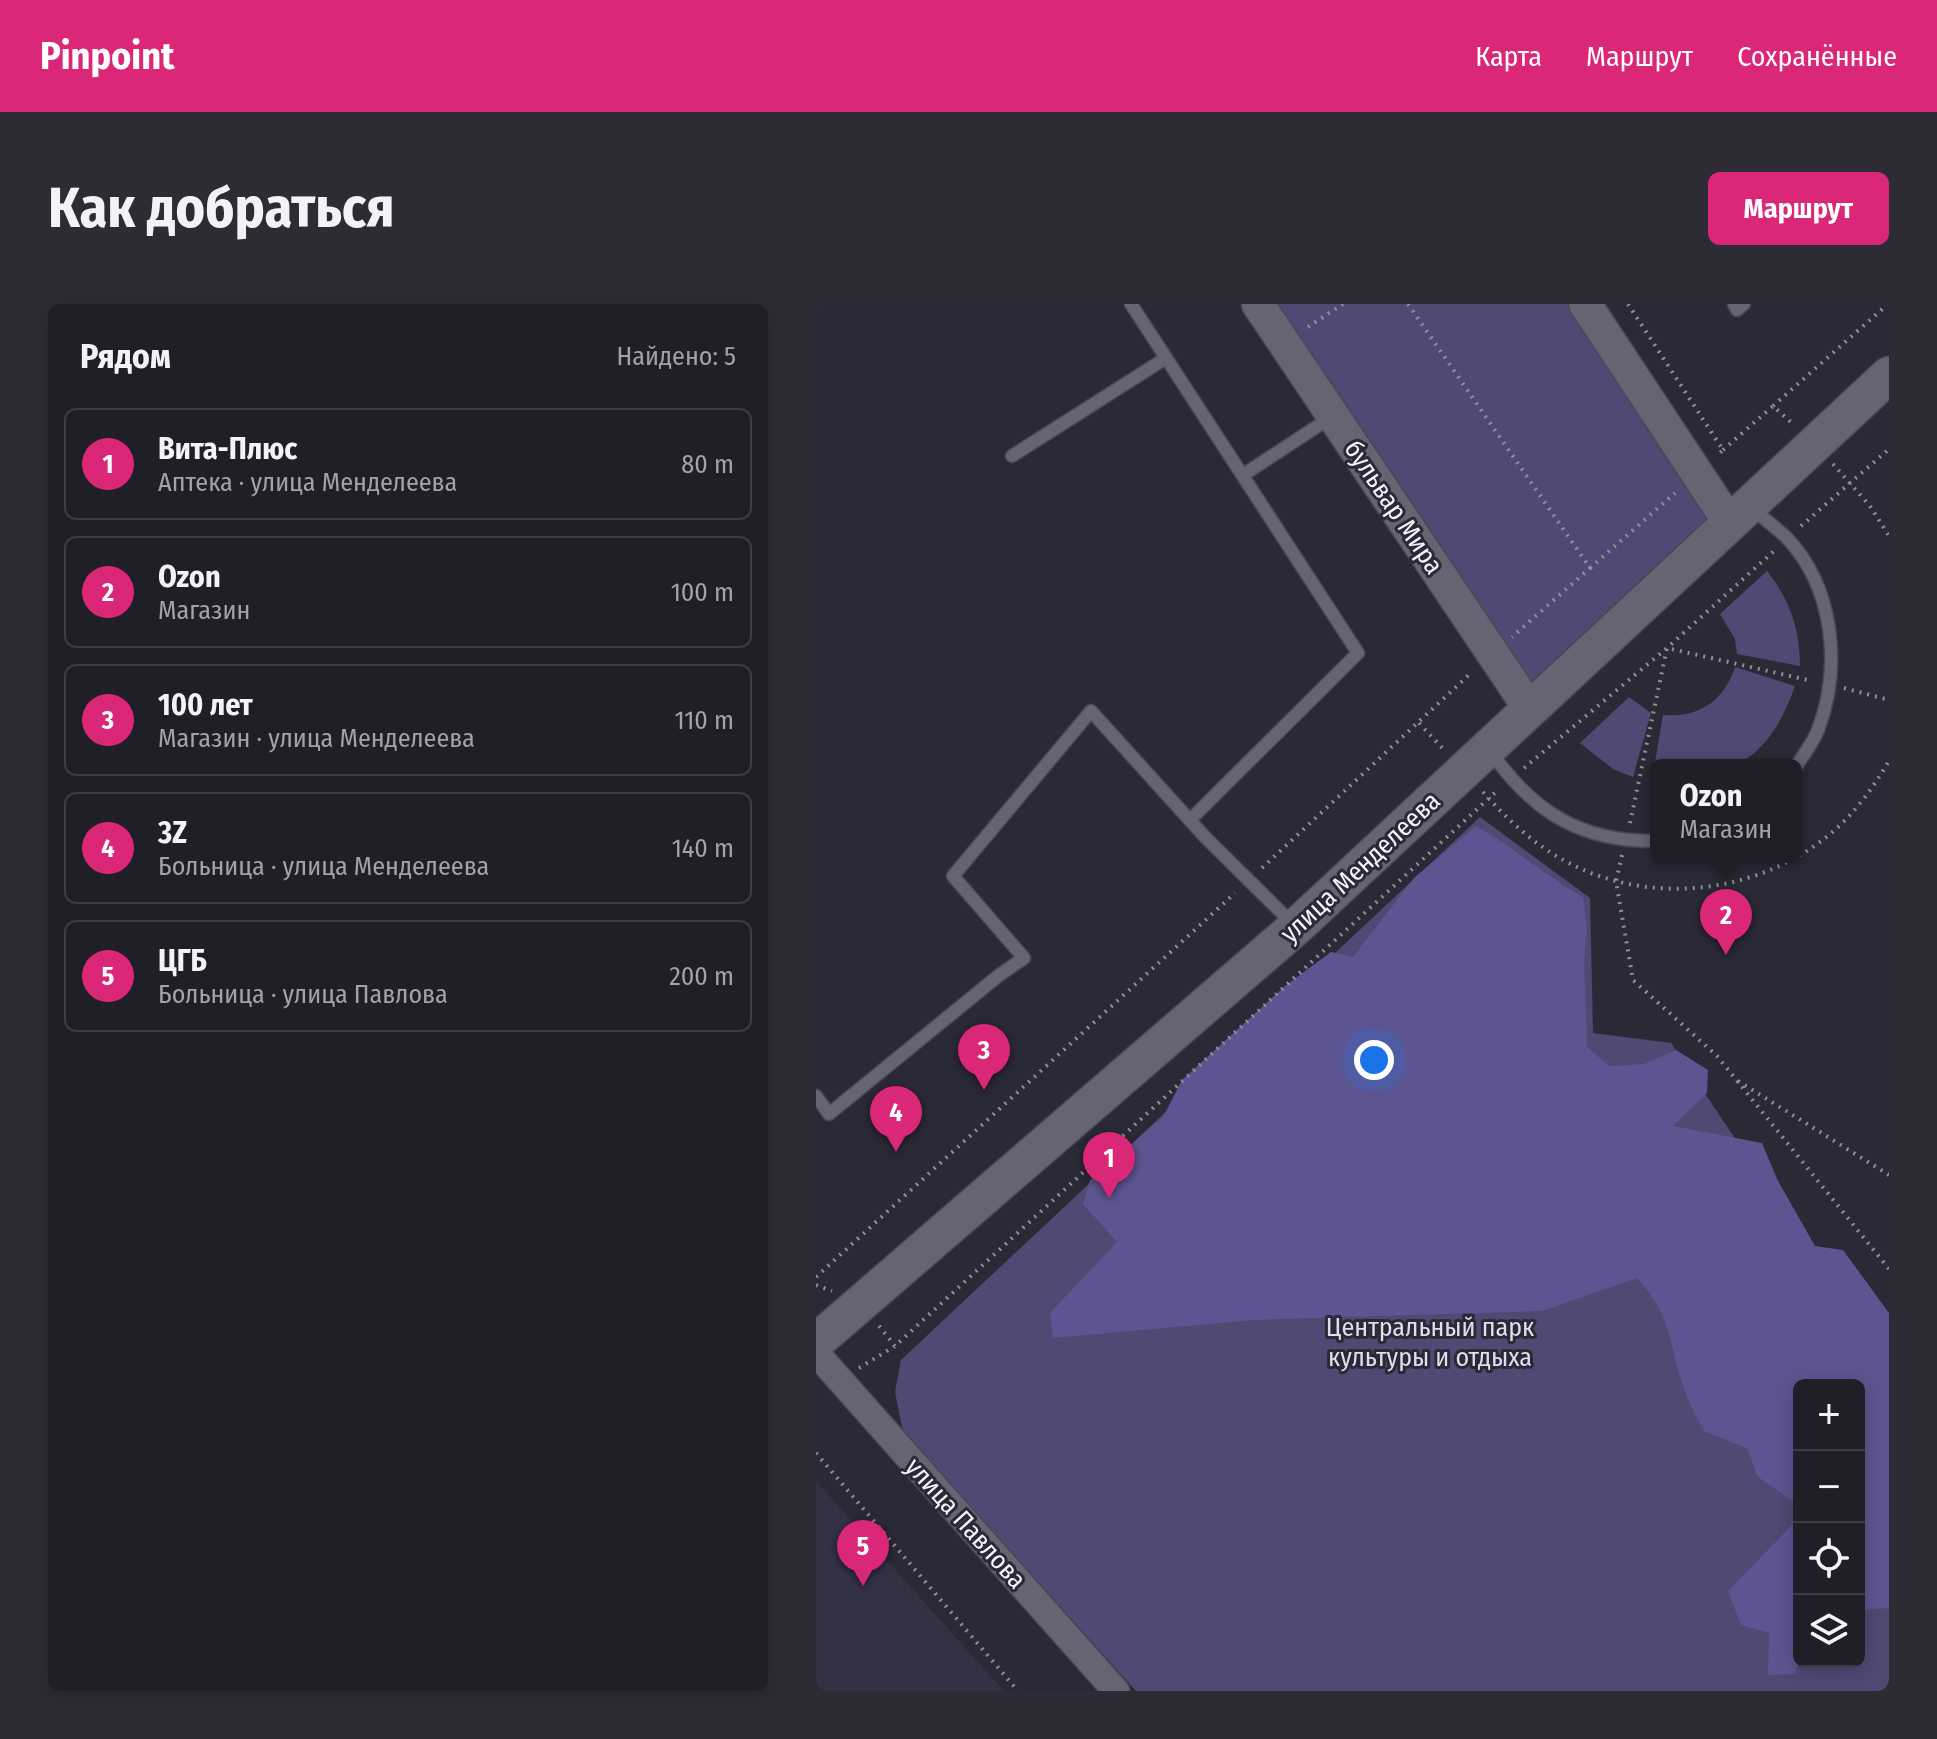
<!DOCTYPE html>
<html lang="ru">
<head>
<meta charset="utf-8">
<style>
  :root { --surface:#201f28; --page:#2d2c34; --text:#f1f3f6; --muted:#a2a2a8; --line:#3d3d45; --accent:#db2777 }
  body { margin:0; font-family:"Fira Sans Condensed",sans-serif; background:var(--page); color:var(--text) }
  .controls { position:absolute; right:24px; bottom:24px; display:grid; overflow:hidden; border-radius:12px; box-shadow:0 4px 20px #0003 }
  .controls button { width:72px; height:72px; display:grid; place-items:center; padding:0; border:0; border-bottom:2px solid var(--line); background:var(--surface); color:var(--text); font:40px sans-serif }
  .you { position:absolute; left:558px; top:756px; width:28px; height:28px; margin:-20px; border:6px solid #fff; border-radius:50%; background:#1a73e8; box-shadow:0 0 0 12px #1a73e833 }
  .badge { display:grid; place-items:center; width:52px; height:52px; border-radius:50%; background:var(--accent); color:#fff; font-size:26px; font-weight:700 }
  .pin { position:absolute; translate:-50% -66px; filter:drop-shadow(0 2px 4px #0008) }
  .pin::after { content:''; position:absolute; top:42px; width:28px; height:24px; background:inherit; clip-path:polygon(0 0,100% 0,50% 100%) }
  .popup { position:absolute; left:834px; top:455px; width:152px; height:104px; box-sizing:border-box; display:grid; place-content:center; border-radius:12px; background:var(--surface); filter:drop-shadow(0 2px 6px #0005); font-size:26px; white-space:nowrap; color:var(--muted) }
  .popup b { font-size:30px; color:var(--text) }
  .popup::after { content:''; position:absolute; left:50%; top:100%; margin-left:-16px; border:16px solid transparent; border-top-color:var(--surface) }
  .list { margin:0; padding:0; list-style:none }
  h2 { display:flex; justify-content:space-between; align-items:center; height:104px; margin:0; padding:0 32px; font-size:34px }
  h2 small { font-size:26px; font-weight:400; color:var(--muted) }
  .list li { display:grid; grid-template-columns:52px 1fr auto; gap:24px; align-items:center; box-sizing:border-box; height:112px; margin:0 16px 16px; padding:0 16px; border:2px solid var(--line); border-radius:12px }
  .list b { display:block; font-size:30px; white-space:nowrap }
  .list p { margin:0; font-size:26px; white-space:nowrap; color:var(--muted) }
  .list em { font-size:26px; font-style:normal; color:var(--muted) }
  .icon { flex:none; width:44px; height:44px; fill:none; stroke:currentColor; stroke-width:2; stroke-linecap:round; stroke-linejoin:round }
  .map { position:relative; flex:none; width:1073px; height:1387px; overflow:hidden; border-radius:12px }
  header { display:flex; align-items:center; gap:48px; box-sizing:border-box; height:112px; padding:0 40px; background:var(--accent); color:#fff }
  header strong { font-size:38px }
  nav { display:flex; gap:44px; margin-inline-start:auto; font-size:28px }
  .intro { display:flex; align-items:center; justify-content:space-between; box-sizing:border-box; height:192px; padding:0 48px }
  h1 { margin:0; font-size:56px }
  .button { padding:20px 36px; border-radius:12px; background:var(--accent); color:#fff; font-size:28px; font-weight:700 }
  main { display:flex; gap:48px; padding:0 48px }
  aside { flex:1; background:var(--surface); border-radius:12px; box-shadow:0 4px 20px #0003 }
  .map>svg:first-child { display:block }
  .built { fill:#333144 }
  .green { fill:#4f4a74; fill-rule:evenodd }
  .forest { fill:#5d5591 }
  .lines { fill:none; stroke-linecap:round; stroke-linejoin:round }
  .service-casing { stroke:#494753; stroke-width:15 }
  .minor-casing { stroke:#494753; stroke-width:29 }
  .tertiary-casing { stroke:#494753; stroke-width:35 }
  .secondary-casing { stroke:#494753; stroke-width:39 }
  .path { stroke:#8f8f9a; stroke-width:4; stroke-dasharray:2 6; stroke-linecap:butt }
  .service { stroke:#656473; stroke-width:12 }
  .minor { stroke:#656473; stroke-width:26 }
  .tertiary { stroke:#656473; stroke-width:32 }
  .secondary { stroke:#656473; stroke-width:36 }
  .labels { text-anchor:middle; stroke-width:6; stroke-linejoin:round; paint-order:stroke }
  .street-label { font-size:26px; fill:#f4f4fd; stroke:#2a2936 }
  .park-label { font-size:26px; fill:#dfdef0; stroke:#2a2936 }
</style>
</head>
<body>
<header>
<strong>Pinpoint</strong>
<nav><a>Карта</a><a>Маршрут</a><a>Сохранённые</a></nav>
</header>
<div class="intro"><h1>Как добраться</h1><a class="button">Маршрут</a></div>
<main>
<aside>
<h2>Рядом<small>Найдено: 5</small></h2>
<ul class="list">
<li><span class="badge">1</span><div><b>Вита-Плюс</b><p>Аптека · улица Менделеева</p></div><em>80 m</em></li>
<li><span class="badge">2</span><div><b>Ozon</b><p>Магазин</p></div><em>100 m</em></li>
<li><span class="badge">3</span><div><b>100 лет</b><p>Магазин · улица Менделеева</p></div><em>110 m</em></li>
<li><span class="badge">4</span><div><b>3Z</b><p>Больница · улица Менделеева</p></div><em>140 m</em></li>
<li><span class="badge">5</span><div><b>ЦГБ</b><p>Больница · улица Павлова</p></div><em>200 m</em></li>
</ul>
</aside>
<div class="map">
<svg width="1073" height="1387" viewBox="0 0 1073 1387">
  <rect width="100%" height="100%" fill="#2a2936"/>
  <path class="built" d="M0 1177 188 1387H0Z"/>
  <path class="green" d="M442 0H768L913 218 714 405Z
    M951 267C974 296 984 325 984 362L921 350 919 335 904 310Z
    M919 363 979 382C969 411 951 447 921 460 908 465 857 461 840 461V477L836 476 847 411C883 414 908 397 919 363Z
    M813 393 835 409 817 473 797 465 764 439Z
    M664 513 774 594 777 729 855 739 1073 1064V1387H320L87 1128 79 1088 85 1056ZM983 1081H1043V1357H983Z"/>
  <path class="forest" d="M660 522C698 543 729 572 767 593L771 625 768 656 771 743 793 762 828 760 860 746 892 766 891 789 857 822 946 839 962 877 999 942 1027 946 1073 1009V1304L1043 1306V1081H983V1201L942 1173 931 1144 888 1127C881 1113 872 1098 867 1082 853 1038 855 1010 821 974L726 1007 438 1016 237 1034 234 1009 301 938 267 900 274 876 347 813 366 776 469 682 515 648 537 653 598 574Z
    M983 1214V1353L979 1370 952 1371 953 1329 925 1321 912 1287Z"/>
  <g class="lines">
    <g class="service-casing">
      <path id="service" d="M315 0 542 349 374 516
        M918 0 921 6 928 0
        M196 152 350 54
        M427 171 517 112
        M937 205C947 214 959 223 970 233 1018 283 1026 363 1002 426 997 439 987 451 980 463
        M675 448C717 508 765 538 840 537
        M0 792 13 810 182 672 208 654 137 572 275 407 389 533 478 621"/>
    </g>
    <g class="minor-casing">
      <path id="minor" d="M0 1049 300 1387"/>
    </g>
    <g class="tertiary-casing">
      <path id="tertiary" d="M442 0 714 405
        M769 0 913 218"/>
    </g>
    <g class="secondary-casing">
      <path id="secondary" d="M0 1038 480 623 1073 71"/>
    </g>
    <path class="path" d="M592 0 774 264 696 333
      M812 0 907 146 902 151
      M492 23 527 0
      M957 102 1072 0
      M907 146 957 102 977 120
      M1017 160 1054 202 1073 232
      M985 222 1073 145
      M774 264 859 189
      M1028 384 1073 396
      M603 419 628 446
      M708 464 851 344 958 247
      M667 488C692 516 717 540 751 558 837 604 948 589 1020 525 1042 505 1058 482 1073 457
      M814 519 851 344 996 377
      M806 551 800 577 817 676 901 752 1073 965
      M446 564 656 368
      M922 777 1073 871
      M0 973 419 589
      M0 981 16 987
      M63 1022 79 1042
      M43 1064 79 1042 683 485
      M0 1149 202 1387"/>
    <use href="#service" class="service"/>
    <use href="#minor" class="minor"/>
    <use href="#tertiary" class="tertiary"/>
    <use href="#secondary" class="secondary"/>
  </g>
  <g class="labels">
    <g class="street-label">
      <text transform="translate(578 203) rotate(56)" y="9">бульвар Мира</text>
      <text transform="translate(544 563) rotate(-43)" y="9">улица Менделеева</text>
      <text transform="translate(150 1219) rotate(48)" y="9">улица Павлова</text>
    </g>
    <g class="park-label">
      <text x="614" y="1032">Центральный парк<tspan x="614" dy="30">культуры и отдыха</tspan></text>
    </g>
  </g>
</svg>
<div class="controls">
<button>+</button>
<button>−</button>
<button><svg class="icon" aria-label="locate" viewBox="0 0 24 24"><circle cx="12" cy="12" r="6"/><path d="M12 2v4M12 18v4M2 12h4M18 12h4"/></svg></button>
<button><svg class="icon" aria-label="layers" viewBox="0 0 24 24"><path d="M12 4l9 5-9 5-9-5zM3 14l9 5 9-5"/></svg></button>
</div>
<div class="you"></div>
<div class="pin badge" style="left:293px;top:894px">1</div>
<div class="pin badge" style="left:910px;top:651px">2</div>
<div class="popup"><b>Ozon</b>Магазин</div>
<div class="pin badge" style="left:168px;top:786px">3</div>
<div class="pin badge" style="left:80px;top:848px">4</div>
<div class="pin badge" style="left:47px;top:1282px">5</div>
</div>
</main>
</body>
</html>
